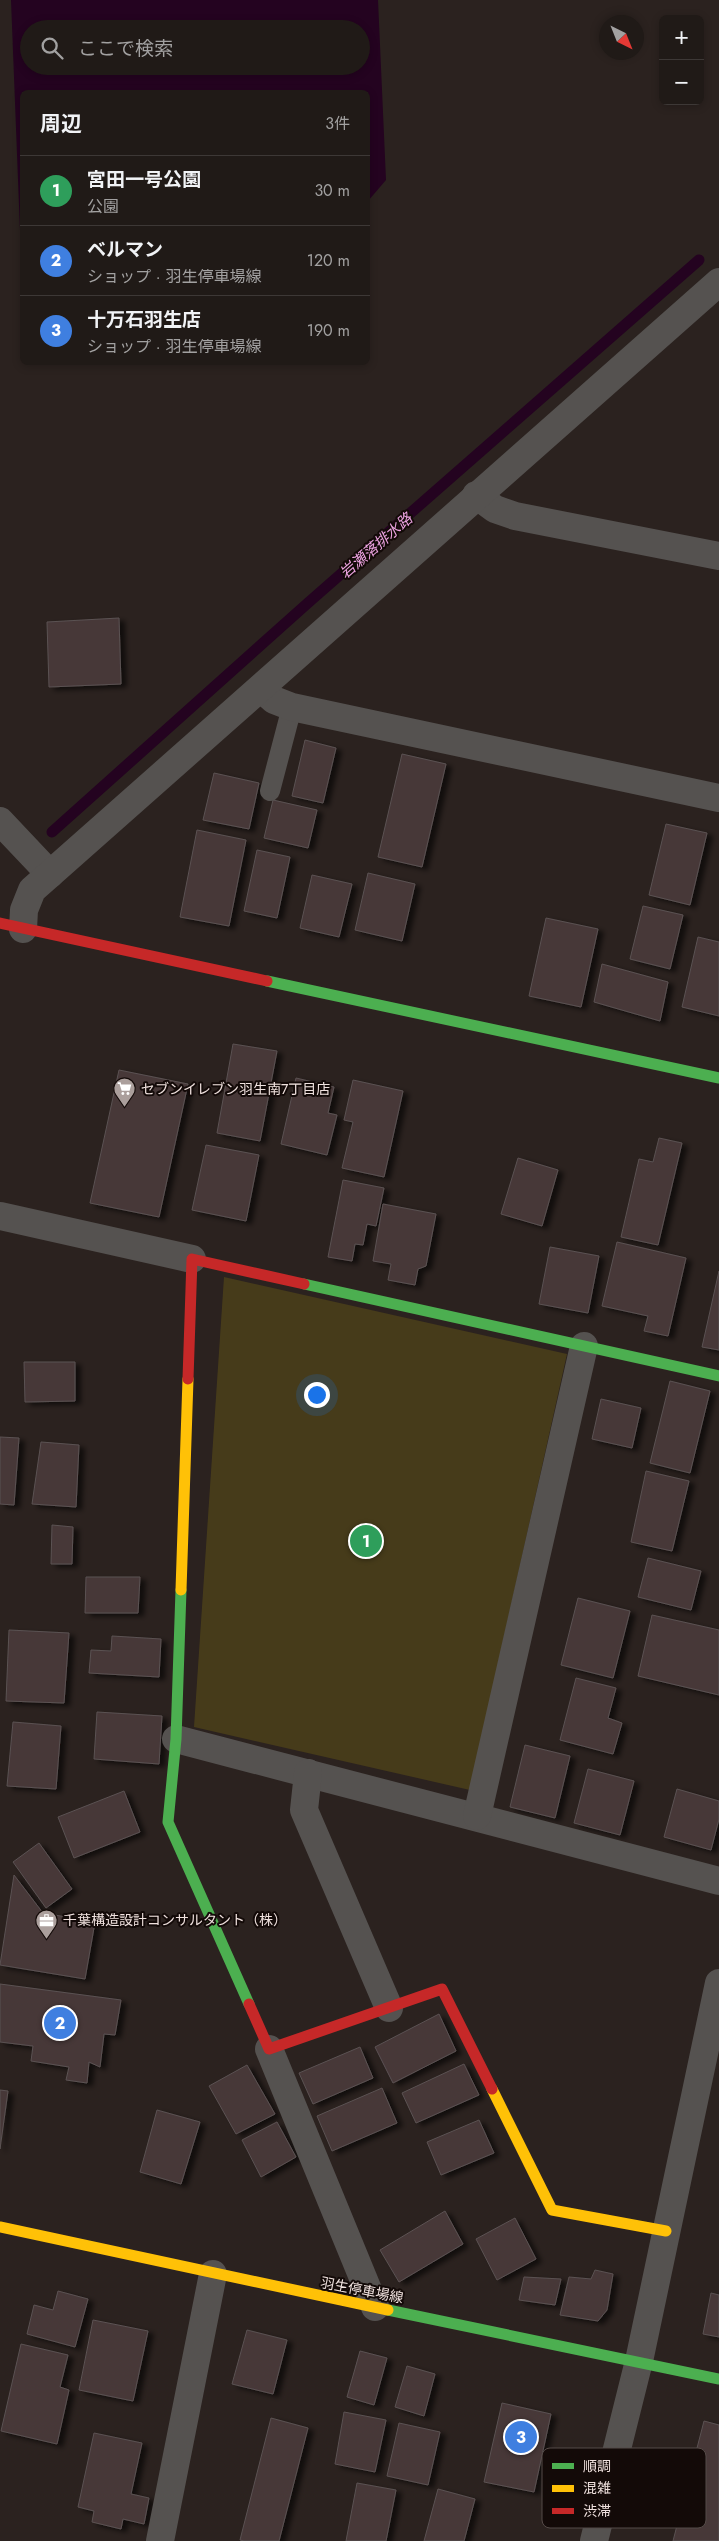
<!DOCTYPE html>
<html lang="ja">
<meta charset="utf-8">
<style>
body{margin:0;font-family:Jost,"Noto Sans JP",sans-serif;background:#2d2724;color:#f1f3f6}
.controls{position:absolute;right:15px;top:15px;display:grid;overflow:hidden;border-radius:8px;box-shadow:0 2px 8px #0003}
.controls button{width:45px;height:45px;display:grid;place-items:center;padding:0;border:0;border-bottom:1px solid #3d3836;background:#201a17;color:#f1f3f6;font:25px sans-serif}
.compass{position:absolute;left:599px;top:15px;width:45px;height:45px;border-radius:50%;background:#201a17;box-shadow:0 2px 8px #0003;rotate:137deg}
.you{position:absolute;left:316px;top:1394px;width:18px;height:18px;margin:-12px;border:4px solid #fff;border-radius:50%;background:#1a73e8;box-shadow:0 0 0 8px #1a73e833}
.badge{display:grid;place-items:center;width:32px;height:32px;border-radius:50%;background:#0f766e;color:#fff;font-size:16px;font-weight:700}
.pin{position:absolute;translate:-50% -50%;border:2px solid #fff;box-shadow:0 1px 5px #0006}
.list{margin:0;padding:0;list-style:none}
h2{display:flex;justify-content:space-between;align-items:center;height:65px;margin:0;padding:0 20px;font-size:21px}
h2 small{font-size:16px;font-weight:400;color:#a2a1a1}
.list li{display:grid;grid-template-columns:32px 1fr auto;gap:15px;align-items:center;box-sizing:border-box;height:70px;padding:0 20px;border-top:1px solid #3d3836}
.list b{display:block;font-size:19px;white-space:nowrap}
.list p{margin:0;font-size:16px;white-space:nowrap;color:#a2a1a1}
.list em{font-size:16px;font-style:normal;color:#a2a1a1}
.icon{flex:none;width:28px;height:28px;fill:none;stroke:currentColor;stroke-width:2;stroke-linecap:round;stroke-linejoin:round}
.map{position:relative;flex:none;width:719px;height:2541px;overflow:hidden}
.search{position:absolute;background:#201a17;box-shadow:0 2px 8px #0003;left:20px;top:20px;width:350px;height:55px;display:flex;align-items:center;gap:12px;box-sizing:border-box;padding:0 18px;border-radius:28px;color:#a2a1a1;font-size:19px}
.panel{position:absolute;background:#201a17;box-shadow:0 2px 8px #0003;left:20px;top:90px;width:350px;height:275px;border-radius:8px}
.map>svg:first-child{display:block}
.green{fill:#463b1a}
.water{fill:#240320;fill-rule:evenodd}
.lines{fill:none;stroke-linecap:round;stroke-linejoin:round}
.stream{stroke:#240320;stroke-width:11}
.building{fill:#463739;stroke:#5b5252;filter:url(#shadow)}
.lane{stroke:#555250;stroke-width:20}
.street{stroke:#555250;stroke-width:28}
.fast{stroke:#4caf50;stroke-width:11}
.slow{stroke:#ffc107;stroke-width:11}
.jam{stroke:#c62828;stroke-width:11}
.labels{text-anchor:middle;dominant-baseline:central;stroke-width:4;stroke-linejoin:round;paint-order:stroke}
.poi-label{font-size:14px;fill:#f0e2df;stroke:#130a08;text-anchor:start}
.street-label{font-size:14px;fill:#f0e2df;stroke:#130a08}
.water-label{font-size:15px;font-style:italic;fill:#eea4e2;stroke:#130a08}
.key{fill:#130a08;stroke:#554b48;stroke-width:1}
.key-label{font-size:14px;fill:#f0e2df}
</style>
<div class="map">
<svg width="719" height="2541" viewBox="0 0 719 2541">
<defs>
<filter id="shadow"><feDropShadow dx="5.5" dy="3" stdDeviation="2.5" flood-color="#0009"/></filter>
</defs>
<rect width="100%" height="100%" fill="#2b221f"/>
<!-- green -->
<polygon class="green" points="224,1277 567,1354 470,1790 194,1727"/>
<!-- water -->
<path class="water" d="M 11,0 L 378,0 L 386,180 L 368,201 L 368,92 L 22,92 L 22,282 ZM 29,29 L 361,29 L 361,66 L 29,66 Z"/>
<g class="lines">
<!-- stream -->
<polyline class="stream" points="52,832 309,602 699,260"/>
</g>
<!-- building -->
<g class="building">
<polygon points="119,618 121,684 49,687 47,622"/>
<polygon points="305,740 336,748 323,803 292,796"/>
<polygon points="402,754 446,764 422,867 378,857"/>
<polygon points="214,773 259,783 249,829 203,820"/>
<polygon points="273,800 317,810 308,848 264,838"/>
<polygon points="666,824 707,833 690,905 649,895"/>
<polygon points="197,830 246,840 229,926 180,917"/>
<polygon points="257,850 290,857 277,918 244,911"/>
<polygon points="368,873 415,884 402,941 355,930"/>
<polygon points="312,875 352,884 339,937 300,928"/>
<polygon points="643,906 683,915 670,969 630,959"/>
<polygon points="546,918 598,929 581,1007 529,996"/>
<polygon points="698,937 719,942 719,1016 682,1007"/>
<polygon points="602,964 668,982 660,1021 594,1002"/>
<polygon points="233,1044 277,1051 260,1141 217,1133"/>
<polygon points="119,1070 188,1084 159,1217 90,1203"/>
<polygon points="296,1078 334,1087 328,1113 337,1115 327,1155 281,1144"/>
<polygon points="353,1080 403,1091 384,1177 342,1168 353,1122 344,1120"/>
<polygon points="659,1138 682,1143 658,1245 621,1237 639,1159 653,1162"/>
<polygon points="206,1145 259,1155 246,1221 192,1210"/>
<polygon points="518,1158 558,1170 542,1226 501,1214"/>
<polygon points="343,1180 384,1188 376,1226 367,1224 363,1245 355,1244 352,1261 328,1257"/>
<polygon points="383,1204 436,1214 426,1266 418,1269 415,1285 388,1280 391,1264 373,1261"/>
<polygon points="617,1242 686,1258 668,1336 644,1331 648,1316 602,1306"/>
<polygon points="550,1247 599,1256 588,1313 539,1304"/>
<polygon points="719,1271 719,1350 702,1347"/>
<polygon points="24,1362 75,1362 75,1401 25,1402"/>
<polygon points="670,1381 710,1391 690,1473 650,1463"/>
<polygon points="601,1399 641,1408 632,1448 592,1439"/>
<polygon points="0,1437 19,1438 14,1505 0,1504"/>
<polygon points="41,1442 79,1445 76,1507 32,1504"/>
<polygon points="646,1471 689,1481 672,1551 631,1542"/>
<polygon points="52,1525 73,1527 72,1564 51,1564"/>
<polygon points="648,1558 701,1571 691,1610 638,1597"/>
<polygon points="86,1577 140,1577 138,1613 85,1613"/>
<polygon points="578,1598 630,1611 613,1678 561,1665"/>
<polygon points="652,1615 719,1630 719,1695 638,1676"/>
<polygon points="9,1630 69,1633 64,1703 6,1701"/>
<polygon points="112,1636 161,1639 159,1677 89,1673 91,1650 111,1651"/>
<polygon points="576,1678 616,1688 608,1718 622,1723 613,1754 560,1740"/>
<polygon points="97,1712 162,1716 159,1764 94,1759"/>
<polygon points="13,1722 61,1726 56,1789 7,1786"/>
<polygon points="525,1745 570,1756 555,1818 510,1807"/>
<polygon points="588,1769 634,1781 620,1835 574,1823"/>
<polygon points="677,1789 719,1801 719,1819 711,1850 664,1837"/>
<polygon points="124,1791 140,1832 74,1858 58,1817"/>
<polygon points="39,1843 72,1889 46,1908 13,1862"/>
<polygon points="14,1875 43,1913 95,1922 85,1979 0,1965"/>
<polygon points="0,1984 121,2000 115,2035 104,2034 100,2067 89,2062 87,2083 66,2080 69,2067 31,2061 33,2046 0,2042"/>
<polygon points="439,2014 456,2051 393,2083 375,2047"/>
<polygon points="360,2047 373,2078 313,2104 299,2073"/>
<polygon points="464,2064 479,2095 416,2123 402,2093"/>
<polygon points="247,2065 275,2114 236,2134 209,2086"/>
<polygon points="382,2088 397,2123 332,2151 317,2116"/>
<polygon points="0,2090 8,2091 0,2149"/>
<polygon points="157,2110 200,2122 181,2184 140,2172"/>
<polygon points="479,2120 494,2153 441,2175 427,2142"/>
<polygon points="277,2122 296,2157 261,2177 242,2140"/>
<polygon points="445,2211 463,2244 399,2282 380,2250"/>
<polygon points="515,2218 536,2259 497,2280 476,2239"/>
<polygon points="595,2270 613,2274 607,2310 598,2321 560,2315 569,2277 591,2279"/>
<polygon points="524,2277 561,2279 555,2305 519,2300"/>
<polygon points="58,2291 88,2299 75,2347 27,2334 34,2305 53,2310"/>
<polygon points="711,2293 719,2295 719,2337 703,2334"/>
<polygon points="93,2320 148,2331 133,2401 79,2390"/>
<polygon points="247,2330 287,2340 273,2394 232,2384"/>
<polygon points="21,2344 68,2355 60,2387 69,2390 57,2444 1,2431"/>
<polygon points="360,2351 387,2358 374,2405 347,2397"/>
<polygon points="407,2366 435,2374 424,2416 395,2407"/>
<polygon points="502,2403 551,2414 534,2492 484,2482"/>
<polygon points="344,2412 386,2420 375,2472 335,2464"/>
<polygon points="271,2418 308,2428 279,2541 244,2541 240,2540"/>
<polygon points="704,2421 719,2425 719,2541 673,2541"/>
<polygon points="399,2423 440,2432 428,2485 387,2476"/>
<polygon points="94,2433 142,2443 131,2494 149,2498 144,2524 123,2519 121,2529 92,2522 94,2511 78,2507"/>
<polygon points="357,2483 396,2490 386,2541 346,2541"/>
<polygon points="438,2489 475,2499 464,2541 424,2541"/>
</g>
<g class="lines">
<!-- lane -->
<polyline class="lane" points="270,791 292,707"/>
<!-- street -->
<g class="street">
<polyline points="476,495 495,509 515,516 719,556"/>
<polyline points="262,689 274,700 292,707 719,798"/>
<polyline points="0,821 50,874"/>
<polyline points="23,929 24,910 32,890 719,282"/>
<polyline points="0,1216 192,1259"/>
<polyline points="176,1739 719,1881"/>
<polyline points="308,1773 304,1810 389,2008"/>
<polyline points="477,1816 584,1346"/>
<polyline points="269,2049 375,2307"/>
<polyline points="160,2541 213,2274"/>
<polyline points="594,2541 639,2361 719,1983"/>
</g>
<!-- fast -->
<g class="fast">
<polyline points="267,981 719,1078"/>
<polyline points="304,1284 719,1376"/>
<polyline points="181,1590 176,1739 168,1822 249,2004"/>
<polyline points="388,2310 719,2379"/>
</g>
<!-- slow -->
<g class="slow">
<polyline points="181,1590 188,1379"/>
<polyline points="492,2089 552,2210 666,2231"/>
<polyline points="0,2227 388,2310"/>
</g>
<!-- jam -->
<g class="jam">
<polyline points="0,923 267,981"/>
<polyline points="188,1379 192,1259 304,1284"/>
<polyline points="249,2004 269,2049 442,1989 492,2089"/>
</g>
</g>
<!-- icons -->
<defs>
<symbol id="supermarket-pin" viewBox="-11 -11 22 30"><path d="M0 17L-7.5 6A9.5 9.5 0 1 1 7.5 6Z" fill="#ab9f9c" stroke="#130a08"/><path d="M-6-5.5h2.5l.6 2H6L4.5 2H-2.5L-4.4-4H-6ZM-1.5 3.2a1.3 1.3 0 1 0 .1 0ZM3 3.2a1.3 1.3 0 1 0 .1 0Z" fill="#fff"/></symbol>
<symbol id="office-pin" viewBox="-11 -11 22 30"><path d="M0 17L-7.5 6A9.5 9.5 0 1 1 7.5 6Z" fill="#ab9f9c" stroke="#130a08"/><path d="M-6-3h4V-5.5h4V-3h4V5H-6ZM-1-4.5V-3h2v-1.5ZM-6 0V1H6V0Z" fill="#fff"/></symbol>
</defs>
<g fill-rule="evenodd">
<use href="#supermarket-pin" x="112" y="1076" width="25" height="34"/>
<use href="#office-pin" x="34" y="1908" width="25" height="34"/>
</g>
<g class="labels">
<!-- poi labels -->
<g class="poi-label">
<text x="141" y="1089">セブンイレブン羽生南7丁目店</text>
<text x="63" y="1920">千葉構造設計コンサルタント（株）</text>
</g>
<!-- street labels -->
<g class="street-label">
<text transform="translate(362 2290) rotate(11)">羽生停車場線</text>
</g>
<!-- water labels -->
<g class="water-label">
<text transform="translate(376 546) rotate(-41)">岩瀬落排水路</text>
</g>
</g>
<!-- legend -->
<rect x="542" y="2448" width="164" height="80" rx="8" class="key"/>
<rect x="552" y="2463" width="22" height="6" fill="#4caf50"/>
<rect x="552" y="2485" width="22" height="7" fill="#ffc107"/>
<rect x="552" y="2508" width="22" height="6" fill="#c62828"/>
<g class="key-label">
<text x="583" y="2471">順調</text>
<text x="583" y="2493">混雑</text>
<text x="583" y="2516">渋滞</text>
</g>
</svg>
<div class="controls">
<button>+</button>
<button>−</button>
</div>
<svg class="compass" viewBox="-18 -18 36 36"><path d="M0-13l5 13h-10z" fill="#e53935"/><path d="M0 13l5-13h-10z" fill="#a2a1a1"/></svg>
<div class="you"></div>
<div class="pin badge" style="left:366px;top:1541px;background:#2e9e5b">1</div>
<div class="pin badge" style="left:60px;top:2023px;background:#3f7fe0">2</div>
<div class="pin badge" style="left:521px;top:2437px;background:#3f7fe0">3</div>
<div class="search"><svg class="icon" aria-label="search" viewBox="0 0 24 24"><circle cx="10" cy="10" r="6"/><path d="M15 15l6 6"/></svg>ここで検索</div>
<section class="panel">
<h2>周辺<small>3件</small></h2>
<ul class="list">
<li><span class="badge" style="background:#2e9e5b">1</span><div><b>宮田一号公園</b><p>公園</p></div><em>30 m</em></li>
<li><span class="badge" style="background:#3f7fe0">2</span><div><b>ベルマン</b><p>ショップ · 羽生停車場線</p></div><em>120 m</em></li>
<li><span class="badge" style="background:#3f7fe0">3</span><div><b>十万石羽生店</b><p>ショップ · 羽生停車場線</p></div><em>190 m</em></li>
</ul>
</section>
</div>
